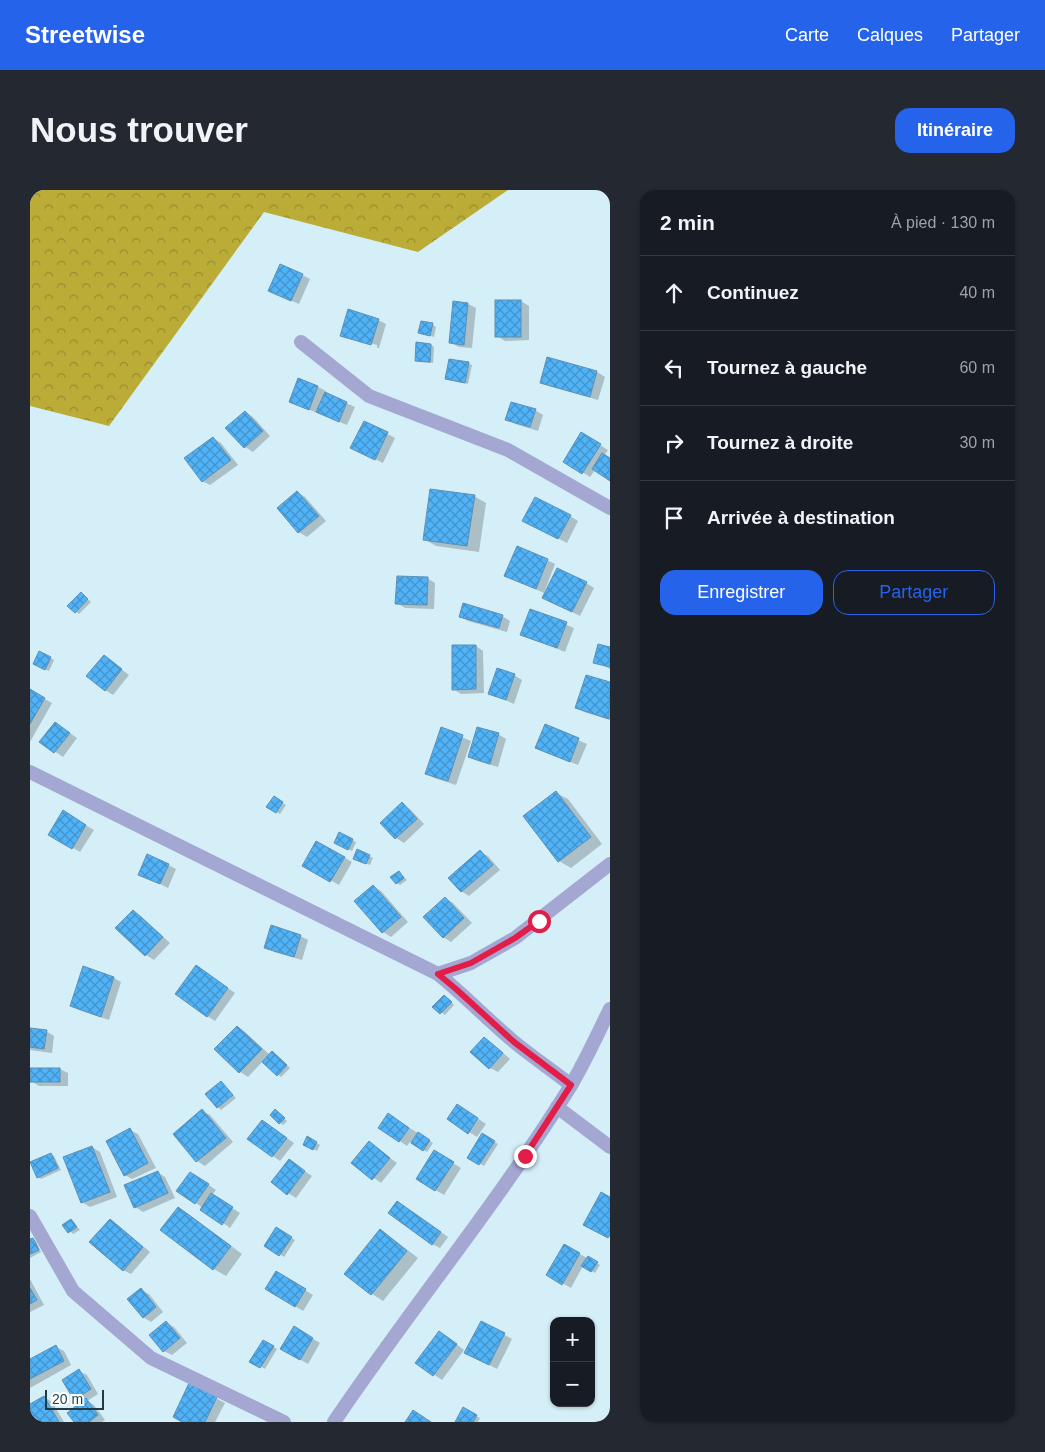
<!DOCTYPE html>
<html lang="fr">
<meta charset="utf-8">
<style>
body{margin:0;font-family:Arial,sans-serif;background:#242831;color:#f1f3f6}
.controls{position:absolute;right:15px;bottom:15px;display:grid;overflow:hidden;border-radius:10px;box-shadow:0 1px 4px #0004}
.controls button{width:45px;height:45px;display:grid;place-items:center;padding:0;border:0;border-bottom:1px solid #363941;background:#171b24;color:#f1f3f6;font:25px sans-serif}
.scale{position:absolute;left:15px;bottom:12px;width:59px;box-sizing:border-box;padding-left:5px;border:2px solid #1f3b44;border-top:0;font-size:14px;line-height:18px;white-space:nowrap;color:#1f3b44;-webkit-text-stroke:4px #fff;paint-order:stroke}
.stop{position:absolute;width:15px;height:15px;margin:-11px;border:4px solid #e11d48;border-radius:50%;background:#fff}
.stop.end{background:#e11d48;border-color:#fff;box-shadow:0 1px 5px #0008}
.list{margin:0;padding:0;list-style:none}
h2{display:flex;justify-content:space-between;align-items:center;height:65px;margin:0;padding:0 20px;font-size:21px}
h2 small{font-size:16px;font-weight:400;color:#9ea1a6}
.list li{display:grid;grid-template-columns:32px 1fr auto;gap:15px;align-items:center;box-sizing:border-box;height:75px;padding:0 20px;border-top:1px solid #363941}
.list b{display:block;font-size:19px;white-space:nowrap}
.list em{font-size:16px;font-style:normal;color:#9ea1a6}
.actions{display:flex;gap:10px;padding:15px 20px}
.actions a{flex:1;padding:11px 0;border:1px solid #2563eb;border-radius:15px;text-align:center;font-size:18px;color:#2563eb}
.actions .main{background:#2563eb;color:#fff}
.icon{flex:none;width:28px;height:28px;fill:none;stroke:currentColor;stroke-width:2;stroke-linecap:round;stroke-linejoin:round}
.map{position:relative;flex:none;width:580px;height:1232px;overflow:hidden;border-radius:15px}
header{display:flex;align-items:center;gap:30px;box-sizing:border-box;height:70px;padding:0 25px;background:#2563eb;color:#fff}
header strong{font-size:24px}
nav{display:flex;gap:28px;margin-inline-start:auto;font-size:18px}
.intro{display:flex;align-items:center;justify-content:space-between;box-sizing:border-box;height:120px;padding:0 30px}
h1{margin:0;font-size:35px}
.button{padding:12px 22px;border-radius:15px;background:#2563eb;color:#fff;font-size:18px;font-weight:700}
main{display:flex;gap:30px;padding:0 30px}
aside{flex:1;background:#171b24;border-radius:15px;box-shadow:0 1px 4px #0004}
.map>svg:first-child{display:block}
.forest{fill:url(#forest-crowns)}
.shadow{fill:#0003}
.building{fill:url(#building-cross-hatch);stroke:#5f90b4}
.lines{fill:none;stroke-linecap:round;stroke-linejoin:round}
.minor{stroke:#a4a7d1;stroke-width:14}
.route{stroke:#e11d48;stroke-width:6}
</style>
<header>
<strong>Streetwise</strong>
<nav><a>Carte</a><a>Calques</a><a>Partager</a></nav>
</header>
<div class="intro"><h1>Nous trouver</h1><a class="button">Itinéraire</a></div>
<main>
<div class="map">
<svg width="580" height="1232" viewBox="0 0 580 1232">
<defs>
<pattern id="forest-crowns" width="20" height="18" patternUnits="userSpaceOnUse" patternTransform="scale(1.25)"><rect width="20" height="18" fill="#bbac37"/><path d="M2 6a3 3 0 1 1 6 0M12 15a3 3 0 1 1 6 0" fill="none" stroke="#978d30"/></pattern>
<pattern id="building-cross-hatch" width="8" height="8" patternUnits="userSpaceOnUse" patternTransform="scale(1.25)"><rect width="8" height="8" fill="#51b3f7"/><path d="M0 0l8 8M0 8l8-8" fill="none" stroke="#4393ca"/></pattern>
</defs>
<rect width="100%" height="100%" fill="#d5eff8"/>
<!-- forest -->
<polygon class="forest" points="0,0 478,0 388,62 234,22 79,236 0,216"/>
<!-- shadow -->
<g class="shadow">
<polygon points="272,85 280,89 269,114 240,101"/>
<polygon points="491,111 499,116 499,150 475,151 467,146"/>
<polygon points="424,113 438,114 446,118 442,158 429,157 421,153"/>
<polygon points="348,130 356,134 349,158 347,158 347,155 319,147 319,149 312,145"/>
<polygon points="402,134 406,137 404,147 390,143"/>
<polygon points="401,155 404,157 403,173 389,172 386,170"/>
<polygon points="518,168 567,182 575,187 568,210 519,196 511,192"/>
<polygon points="438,173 442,175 438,194 417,189"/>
<polygon points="269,190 288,197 296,201 295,204 325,217 317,235 260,212"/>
<polygon points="505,220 513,225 508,241 485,234 477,229"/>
<polygon points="215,222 223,227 240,246 223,262 215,257"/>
<polygon points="335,232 365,248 353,273 330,262"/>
<polygon points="552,244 578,260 574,266 580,269 580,289 565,280 560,287 552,282"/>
<polygon points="183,248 191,253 208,275 180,295 172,291"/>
<polygon points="267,302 275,307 296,331 277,347 269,342 249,318"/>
<polygon points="444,306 456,313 449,362 406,356 394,349"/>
<polygon points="540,326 548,331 537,353 502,335"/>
<polygon points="517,370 525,374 514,403 476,386"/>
<polygon points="397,388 405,393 404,419 375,418 367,413"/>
<polygon points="556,393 564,398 550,426 522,412"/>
<polygon points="51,403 61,412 49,424 46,422"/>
<polygon points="501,420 544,438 535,462 492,444"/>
<polygon points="430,426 472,426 480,431 477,442 438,431"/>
<polygon points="446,456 453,461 454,503 431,504 423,499"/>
<polygon points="580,458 580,479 565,472"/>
<polygon points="10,463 24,470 19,481 4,474"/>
<polygon points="74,466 99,485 83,505 75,500"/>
<polygon points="484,485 492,490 484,514 459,503"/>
<polygon points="557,486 580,494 580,530 554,522 546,517"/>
<polygon points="0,501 22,513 0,552"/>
<polygon points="25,533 47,548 33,567 11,552"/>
<polygon points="516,536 557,554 548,575 507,558"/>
<polygon points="412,539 441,551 426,595 404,588 397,583"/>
<polygon points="468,544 476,549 468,577 447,571 439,567"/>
<polygon points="526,603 538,609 572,654 541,678 529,671"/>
<polygon points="244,608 256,615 250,624 238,617"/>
<polygon points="372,614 380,619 394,634 374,653 366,648 352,633"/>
<polygon points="33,622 64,640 50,662 19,644"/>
<polygon points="310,644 326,652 322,661 309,654"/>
<polygon points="287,652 322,672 309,695 274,675"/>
<polygon points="450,662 458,666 470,680 439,706 431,701"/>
<polygon points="339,666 343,668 340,675 328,670"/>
<polygon points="138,675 146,679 138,698 110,684"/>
<polygon points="369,682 377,690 370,695 367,693"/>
<polygon points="343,696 351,701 378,732 361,747 353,742 326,711"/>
<polygon points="415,708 423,713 442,733 421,752 413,747"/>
<polygon points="103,721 111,726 140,753 124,770 116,765 87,738"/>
<polygon points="270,746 278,750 272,770 244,762 236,757"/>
<polygon points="174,781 205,803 185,831 177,826"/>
<polygon points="84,788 91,792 79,830 49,820 41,816"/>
<polygon points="418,808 424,815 415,825 404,817"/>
<polygon points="208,837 215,842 240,865 246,865 260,878 251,887 233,871 218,887 210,882 186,859"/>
<polygon points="0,839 16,841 24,846 22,863 0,860"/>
<polygon points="454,848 462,853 480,869 468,882 460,878"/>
<polygon points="1,879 30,879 38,883 38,896 9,896 1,891"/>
<polygon points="192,893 206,908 191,920 188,917"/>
<polygon points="435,920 456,934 447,947 419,929"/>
<polygon points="172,921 180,925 203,952 175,976 167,971"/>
<polygon points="249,923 257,931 253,935 250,933"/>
<polygon points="366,929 403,953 397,962 380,952 377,956 350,937"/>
<polygon points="232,931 264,953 250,971 243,966"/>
<polygon points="100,940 108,944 126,978 102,989 95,985"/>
<polygon points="453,945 468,954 454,976 439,967"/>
<polygon points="278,948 290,955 287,961 275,954"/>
<polygon points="340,953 367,973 351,993 323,973"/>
<polygon points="62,957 70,962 87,1007 60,1017 52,1012"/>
<polygon points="405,962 431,978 414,1005 387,989"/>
<polygon points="21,964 24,966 31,980 11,989 8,987"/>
<polygon points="259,971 282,986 266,1008 258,1003"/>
<polygon points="127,982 135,987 145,1008 113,1022 105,1017"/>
<polygon points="169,988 186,1000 182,1005 210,1023 200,1038 166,1013"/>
<polygon points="375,1017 418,1047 410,1058 402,1054"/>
<polygon points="149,1018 160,1025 212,1064 196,1086 184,1079 132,1040"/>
<polygon points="41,1030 50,1040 43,1044 34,1035"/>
<polygon points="80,1030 88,1035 120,1062 101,1084 93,1080"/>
<polygon points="247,1038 265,1050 254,1067 235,1055"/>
<polygon points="351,1041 362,1048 388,1068 353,1111 342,1104"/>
<polygon points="3,1049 6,1051 11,1062 0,1068 0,1051"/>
<polygon points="535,1056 570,1075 565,1083 553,1076 541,1098 518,1085"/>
<polygon points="247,1083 283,1105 273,1121 237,1099"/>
<polygon points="0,1089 14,1115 0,1122"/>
<polygon points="111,1100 119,1104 133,1122 121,1132 113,1127"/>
<polygon points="452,1132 482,1149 467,1179 444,1167"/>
<polygon points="136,1133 144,1137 157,1153 142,1165 134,1161"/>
<polygon points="264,1138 290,1153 278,1174 252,1159"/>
<polygon points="417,1147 434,1160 412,1190 387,1173"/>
<polygon points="234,1151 247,1159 235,1179 221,1171"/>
<polygon points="26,1157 34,1161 41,1175 0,1198 0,1171"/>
<polygon points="49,1181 57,1185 68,1204 57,1211 64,1215 75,1230 72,1232 45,1232 52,1213 45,1209"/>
<polygon points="160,1195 195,1213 185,1232 153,1232"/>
<polygon points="14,1207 22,1212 34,1232 0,1232 0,1216"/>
<polygon points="434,1219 450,1228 448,1232 426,1232"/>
</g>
<!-- building -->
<g class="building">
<polygon points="250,74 273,84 261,111 238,101"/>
<rect x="465" y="110" width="26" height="37"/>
<polygon points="423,111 438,113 434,155 419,153"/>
<polygon points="318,119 349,129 341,155 310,146"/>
<polygon points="391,131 403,133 400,146 388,143"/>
<polygon points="386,152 401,154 400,172 385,171"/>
<polygon points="517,167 567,181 560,207 510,193"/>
<polygon points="419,169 439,172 435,193 415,189"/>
<polygon points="268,188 288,196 279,220 259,212"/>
<polygon points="295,202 317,212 309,232 286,222"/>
<polygon points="481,212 506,219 500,237 475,230"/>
<polygon points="215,221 233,241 214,258 195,238"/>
<polygon points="334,231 358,242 345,270 320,258"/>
<polygon points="551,242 571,254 552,284 533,272"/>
<polygon points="183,247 201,270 172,292 154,268"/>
<polygon points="572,263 580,268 580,291 562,279"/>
<polygon points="400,299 445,305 437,356 393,350"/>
<polygon points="267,301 289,326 268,343 247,318"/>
<polygon points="505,307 541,325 528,349 492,331"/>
<polygon points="487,356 518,369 506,399 474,386"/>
<polygon points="527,378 557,392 542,422 512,408"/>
<polygon points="367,386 398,387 397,415 365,414"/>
<polygon points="51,402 58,409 45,423 37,416"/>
<polygon points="433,413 473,425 469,438 429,427"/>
<polygon points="500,419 537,432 527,458 490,445"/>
<polygon points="568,454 580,457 580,477 563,473"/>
<polygon points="422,455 446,455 446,499 422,500"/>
<polygon points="9,461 21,467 15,480 3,474"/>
<polygon points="74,465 92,479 75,501 56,486"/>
<polygon points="467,478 485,484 476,510 458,504"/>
<polygon points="556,485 580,492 579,529 545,518"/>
<polygon points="0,499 15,508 0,534"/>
<polygon points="25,532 40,543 24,563 9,552"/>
<polygon points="515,534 549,548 540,572 505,558"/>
<polygon points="411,537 433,545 418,591 395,584"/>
<polygon points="447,537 469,543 460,574 438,567"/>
<polygon points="526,601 561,647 528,672 493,626"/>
<polygon points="244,606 253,612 246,623 236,617"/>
<polygon points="372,612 387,629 365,649 350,633"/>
<polygon points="33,620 56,635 42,659 18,645"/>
<polygon points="309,642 323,649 318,660 304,653"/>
<polygon points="286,651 315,667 300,692 272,676"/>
<polygon points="327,659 340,665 336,674 323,669"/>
<polygon points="450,660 463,675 431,702 418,688"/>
<polygon points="117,664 139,674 130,694 108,685"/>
<polygon points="369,681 374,688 366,694 360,687"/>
<polygon points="343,695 371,727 352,743 324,711"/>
<polygon points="415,707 434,728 413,748 393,727"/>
<polygon points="103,720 133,747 115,766 85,738"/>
<polygon points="241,735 271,745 264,767 234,758"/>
<polygon points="166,775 198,798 177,827 145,804"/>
<polygon points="53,776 84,787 71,827 40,816"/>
<polygon points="414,805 422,812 410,824 402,817"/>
<polygon points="207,836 232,859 209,883 184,859"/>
<polygon points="0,838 17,840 14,859 0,857"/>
<polygon points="454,847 473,863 459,879 440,862"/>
<polygon points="242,861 257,875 247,886 232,872"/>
<rect x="0" y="878" width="30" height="14"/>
<polygon points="191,891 203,905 187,918 175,904"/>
<polygon points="427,914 448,928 438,944 417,929"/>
<polygon points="172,919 196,948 166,972 143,944"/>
<polygon points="245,919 255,928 249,934 240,925"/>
<polygon points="358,923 379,938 369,952 348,938"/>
<polygon points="232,930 257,948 242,967 217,949"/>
<polygon points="100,938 118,973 94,986 76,951"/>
<polygon points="388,942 400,950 393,961 381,953"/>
<polygon points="452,943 465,951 449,975 437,968"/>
<polygon points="277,946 287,952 283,960 273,955"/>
<polygon points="339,951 360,968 342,990 321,973"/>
<polygon points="62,956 80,1002 51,1013 33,967"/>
<polygon points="404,960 424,972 405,1001 386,989"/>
<polygon points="21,963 28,978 7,988 0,972"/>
<polygon points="259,969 275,981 257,1005 241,992"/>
<polygon points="128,981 138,1003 104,1018 94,995"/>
<polygon points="160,982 179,994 165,1014 146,1001"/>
<polygon points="571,1002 580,1007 580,1045 578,1048 553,1035"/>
<polygon points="181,1003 203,1017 192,1035 170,1020"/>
<polygon points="367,1011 411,1042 402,1055 358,1023"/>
<polygon points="148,1017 201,1056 183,1080 130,1040"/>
<polygon points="41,1029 47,1037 38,1043 32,1035"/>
<polygon points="80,1029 113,1057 93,1081 59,1052"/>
<polygon points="246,1037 262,1047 249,1066 234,1056"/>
<polygon points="350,1039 377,1061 341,1105 314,1084"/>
<polygon points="3,1048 9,1060 0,1064 0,1049"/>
<polygon points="534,1054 550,1063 532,1095 516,1085"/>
<polygon points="558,1066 568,1072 561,1082 551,1076"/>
<polygon points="246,1081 276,1099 265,1117 235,1099"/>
<polygon points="0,1098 7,1110 0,1114"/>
<polygon points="111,1098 126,1117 113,1128 97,1109"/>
<polygon points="136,1131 150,1148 133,1162 119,1145"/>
<polygon points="451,1131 475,1143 459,1175 434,1163"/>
<polygon points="264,1136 283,1148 270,1170 250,1159"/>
<polygon points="409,1141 427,1154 403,1186 385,1173"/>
<polygon points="233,1150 244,1156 230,1178 219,1172"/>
<polygon points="26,1155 34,1171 0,1189 0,1169"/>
<polygon points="49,1179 61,1199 44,1210 32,1190"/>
<polygon points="159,1193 187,1207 175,1232 152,1232 143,1227"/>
<polygon points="14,1206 29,1232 0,1232 0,1214"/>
<polygon points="56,1208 68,1225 59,1232 44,1232 37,1223"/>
<polygon points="433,1217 447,1225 443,1232 425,1232"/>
<polygon points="383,1220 401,1232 375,1232"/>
</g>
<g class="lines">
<!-- minor -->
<g class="minor">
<polyline points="271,152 339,206 478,260 580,318"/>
<path d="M 0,582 L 408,784 C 434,805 457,829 483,851 C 501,866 522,880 541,895"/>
<polyline points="408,784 441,773 485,748 580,674"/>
<polyline points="527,917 580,957"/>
<polyline points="0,1026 43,1101 121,1168 254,1232"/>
<path d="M 304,1232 C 380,1119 468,1013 540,897 C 555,872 567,845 580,819"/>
</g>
</g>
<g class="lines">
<!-- route -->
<polyline class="route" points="495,966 541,895 484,852 426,799 408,784 441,773 485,748 509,731"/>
</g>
</svg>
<div class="controls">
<button>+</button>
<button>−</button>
</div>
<div class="scale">20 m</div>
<div class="stop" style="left:509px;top:731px"></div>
<div class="stop end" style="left:495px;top:966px"></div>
</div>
<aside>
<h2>2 min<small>À pied · 130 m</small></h2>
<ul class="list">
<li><svg class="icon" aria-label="ahead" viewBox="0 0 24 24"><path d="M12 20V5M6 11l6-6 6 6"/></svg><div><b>Continuez</b></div><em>40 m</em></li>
<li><svg class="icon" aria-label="left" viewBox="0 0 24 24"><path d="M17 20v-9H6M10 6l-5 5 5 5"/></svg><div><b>Tournez à gauche</b></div><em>60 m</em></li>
<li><svg class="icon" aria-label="right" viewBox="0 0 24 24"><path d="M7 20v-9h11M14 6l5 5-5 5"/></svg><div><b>Tournez à droite</b></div><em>30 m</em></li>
<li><svg class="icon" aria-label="arrive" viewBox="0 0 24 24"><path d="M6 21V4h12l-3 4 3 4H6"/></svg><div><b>Arrivée à destination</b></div></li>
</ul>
<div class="actions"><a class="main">Enregistrer</a><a>Partager</a></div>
</aside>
</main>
